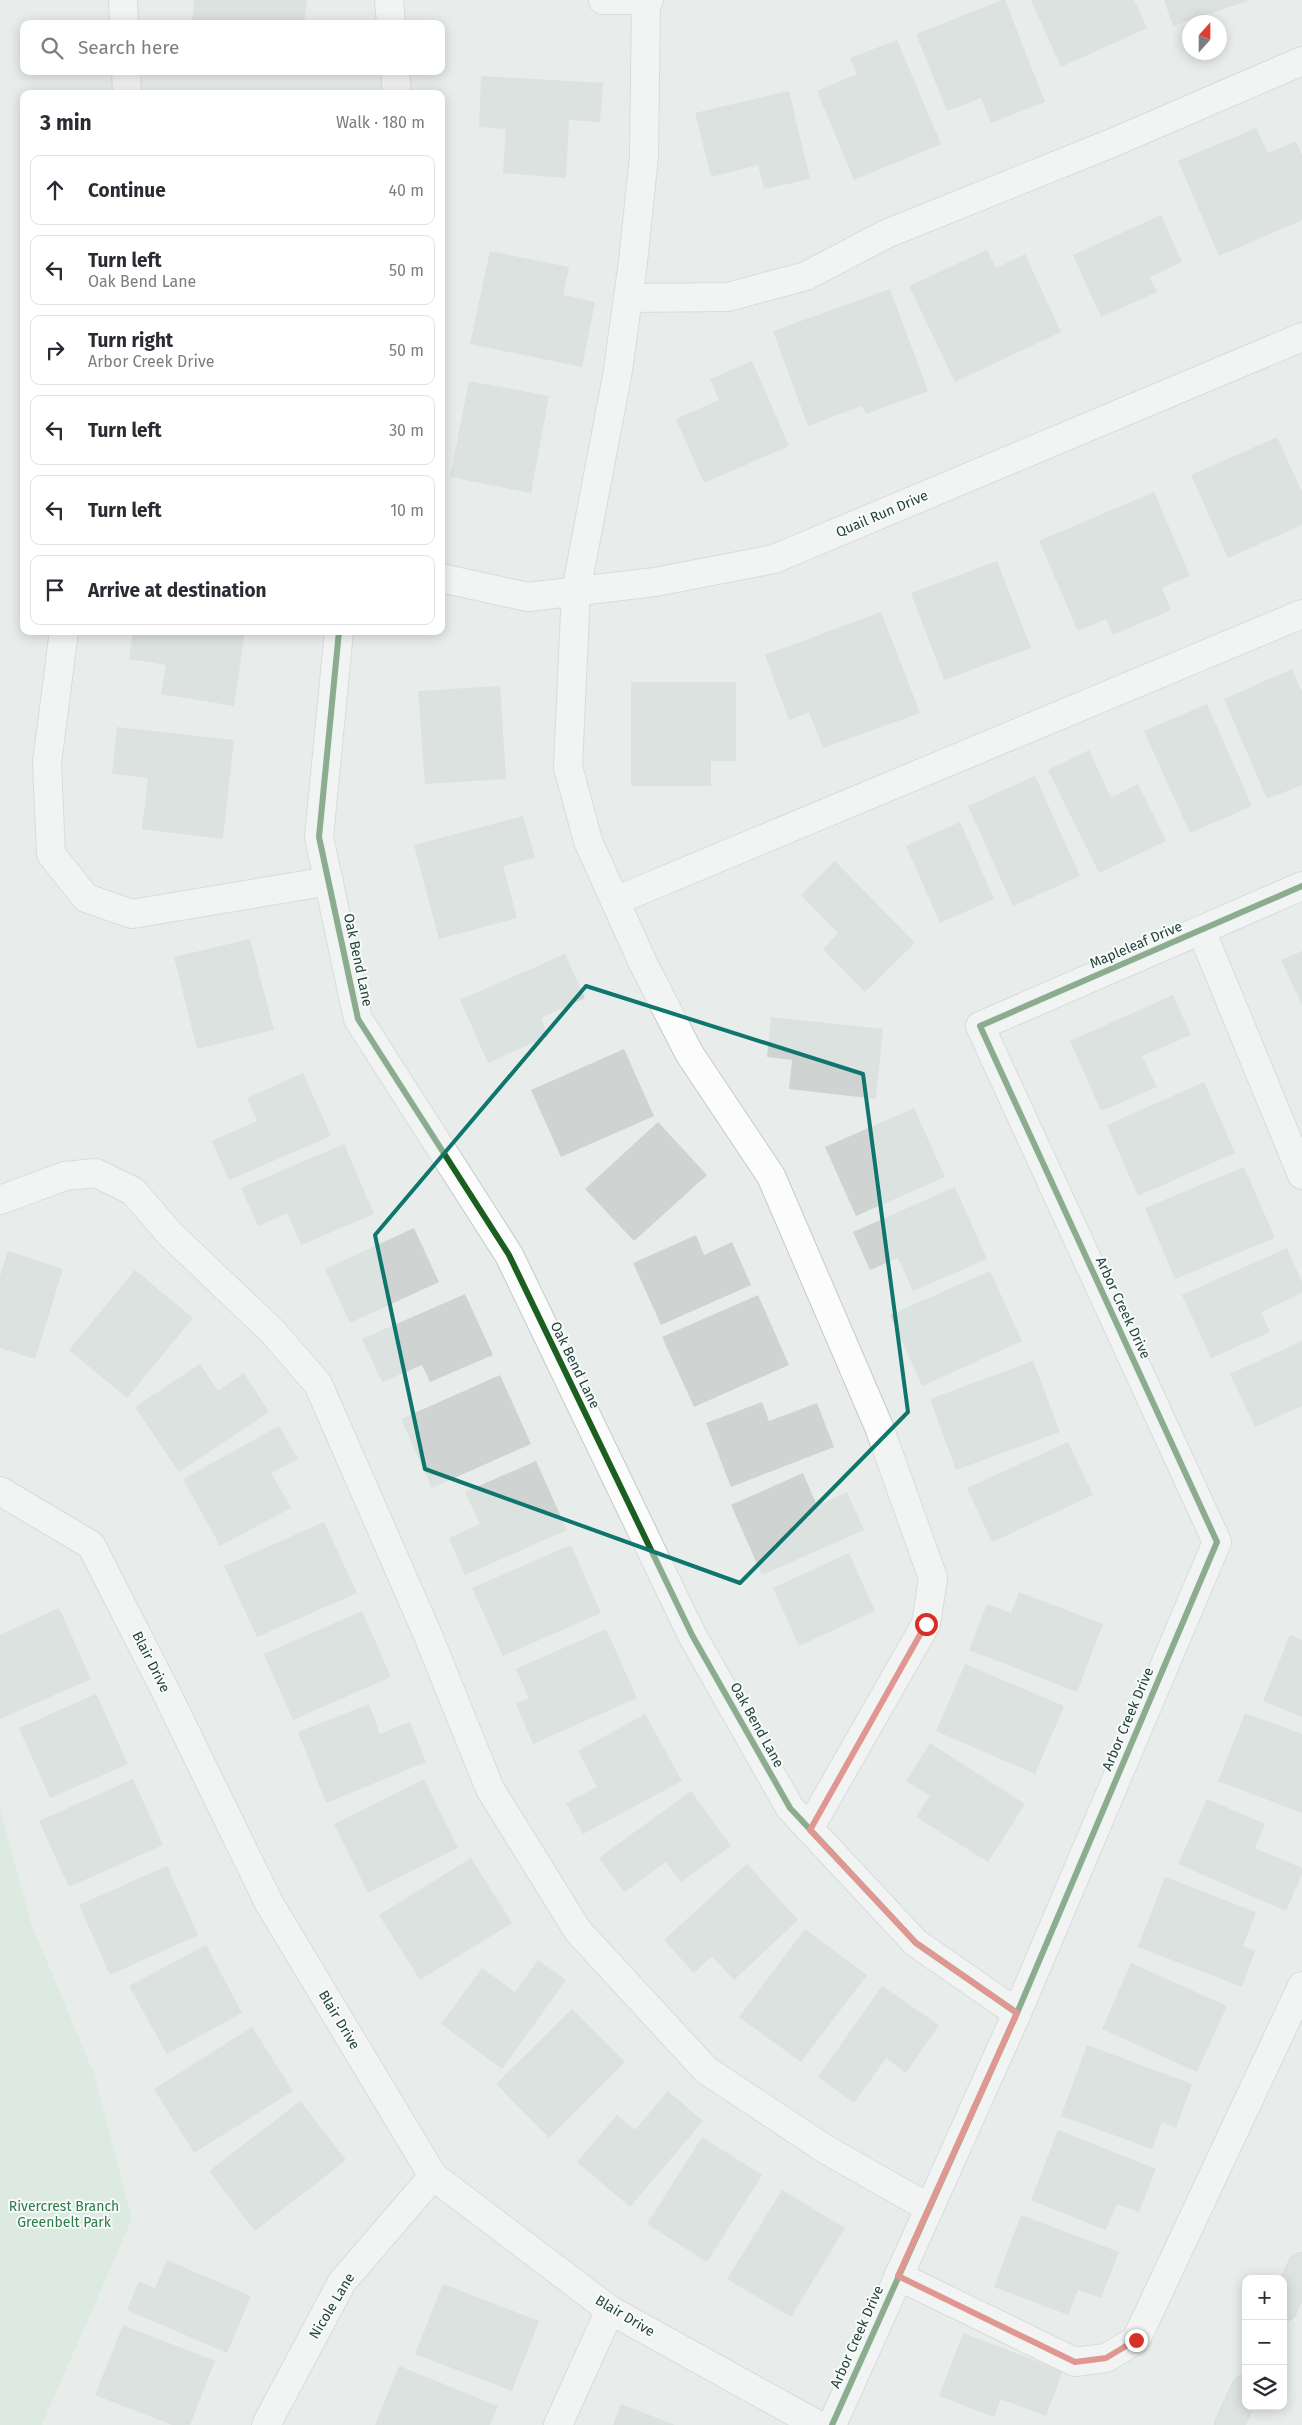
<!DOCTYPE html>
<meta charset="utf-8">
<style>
body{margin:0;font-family:"Fira Sans",sans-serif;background:#f7f7f7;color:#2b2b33}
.controls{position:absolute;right:15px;bottom:15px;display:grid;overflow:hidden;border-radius:10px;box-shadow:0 2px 12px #0003}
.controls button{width:45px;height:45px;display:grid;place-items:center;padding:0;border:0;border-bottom:1px solid #e1e1e2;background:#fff;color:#2b2b33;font:25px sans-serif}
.compass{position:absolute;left:1182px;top:15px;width:45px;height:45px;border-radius:50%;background:#fff;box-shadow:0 2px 12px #0003;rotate:21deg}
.stop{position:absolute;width:15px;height:15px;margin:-11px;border:4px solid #d93025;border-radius:50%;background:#fff}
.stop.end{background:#d93025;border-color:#fff;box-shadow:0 1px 5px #0008}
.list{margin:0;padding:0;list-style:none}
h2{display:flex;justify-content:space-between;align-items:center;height:65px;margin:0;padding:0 20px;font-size:21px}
h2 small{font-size:16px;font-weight:400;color:#7c7c81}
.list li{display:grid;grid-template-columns:32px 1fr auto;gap:15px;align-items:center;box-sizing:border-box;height:70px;margin:0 10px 10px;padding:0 10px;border:1px solid #e1e1e2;border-radius:10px}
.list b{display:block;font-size:19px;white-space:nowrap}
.list p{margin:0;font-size:16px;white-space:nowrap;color:#7c7c81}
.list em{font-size:16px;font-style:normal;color:#7c7c81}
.icon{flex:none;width:28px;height:28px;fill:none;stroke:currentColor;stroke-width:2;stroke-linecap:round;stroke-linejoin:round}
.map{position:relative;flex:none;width:1302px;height:2425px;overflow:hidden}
.search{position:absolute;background:#fff;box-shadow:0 2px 12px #0003;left:20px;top:20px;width:425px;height:55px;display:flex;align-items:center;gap:12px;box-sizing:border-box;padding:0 18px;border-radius:10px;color:#7c7c81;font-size:19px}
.panel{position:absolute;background:#fff;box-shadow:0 2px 12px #0003;left:20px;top:90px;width:425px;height:545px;border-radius:10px}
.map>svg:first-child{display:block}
.green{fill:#d1e6d8}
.building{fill:#cfd4d2}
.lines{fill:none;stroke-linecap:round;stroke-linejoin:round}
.minor-casing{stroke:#c5cac8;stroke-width:30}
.major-casing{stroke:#c3ccc9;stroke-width:30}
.minor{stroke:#fcfcfc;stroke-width:28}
.major{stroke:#cfd7d5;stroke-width:28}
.cycleway-casing{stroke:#f7fbf9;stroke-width:9}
.cycleway{stroke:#1b5e20;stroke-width:6}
.route{stroke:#d93025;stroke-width:6}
.marked{fill:none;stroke:#0f766e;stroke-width:4;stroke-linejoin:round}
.labels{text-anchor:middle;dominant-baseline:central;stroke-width:4;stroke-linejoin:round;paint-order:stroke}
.street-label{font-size:14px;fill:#24423a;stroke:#f7fbf9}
.park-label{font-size:14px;fill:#2d7a4b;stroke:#f7fbf9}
</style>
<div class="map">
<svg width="1302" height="2425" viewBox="0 0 1302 2425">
<rect width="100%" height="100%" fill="#e8edeb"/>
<!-- green -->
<polygon class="green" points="0,1809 31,1923 94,2074 132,2219 42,2425 0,2425"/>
<!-- building -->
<g class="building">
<polygon points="194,0 307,0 304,24 192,24"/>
<polygon points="1002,0 1005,0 1045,102 991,123 981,98 947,111 916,34"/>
<polygon points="1031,0 1134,0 1147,28 1061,67"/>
<polygon points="1164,0 1250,0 1173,26"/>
<polygon points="897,40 941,144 854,180 817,91 857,74 850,58"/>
<polygon points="481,76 603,83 600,122 569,120 566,178 503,173 506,129 479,127"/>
<polygon points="789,91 810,179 764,189 758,165 711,177 695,113"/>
<polygon points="1256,128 1268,153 1296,141 1302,156 1302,220 1219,256 1178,161"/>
<polygon points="1161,215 1182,262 1150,277 1157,292 1101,317 1073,255"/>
<polygon points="987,250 996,268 1025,254 1061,332 955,382 909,286"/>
<polygon points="490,251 569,267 563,295 595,302 582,367 470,344"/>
<polygon points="890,289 928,391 866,414 862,406 808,426 773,331"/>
<polygon points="752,361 789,446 704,483 676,419 719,400 710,379"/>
<polygon points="469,381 549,396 531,493 450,477"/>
<polygon points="1277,437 1302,492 1302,525 1228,558 1191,475"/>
<polygon points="1154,492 1190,576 1162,588 1171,610 1113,635 1106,619 1078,631 1039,541"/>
<polygon points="997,561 1031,648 944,680 911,593"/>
<polygon points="881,612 920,713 823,748 809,712 789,720 765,655"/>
<polygon points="133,631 245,631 234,706 161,694 166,665 129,659"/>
<polygon points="1292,669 1302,692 1302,785 1267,799 1224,699"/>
<polygon points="631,682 736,682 736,761 711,761 711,786 631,786"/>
<polygon points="500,686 506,779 425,784 418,691"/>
<polygon points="1207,704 1252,806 1190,833 1144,731"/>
<polygon points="117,727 234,740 223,839 142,829 148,778 112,774"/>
<polygon points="1089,750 1111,798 1138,784 1166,841 1099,873 1048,770"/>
<polygon points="1035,776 1080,876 1013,906 968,806"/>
<polygon points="523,816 535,858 503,866 517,918 439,939 414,845"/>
<polygon points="960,822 994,899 940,923 906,846"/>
<polygon points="835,861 915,943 865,992 823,949 838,933 801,895"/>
<polygon points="250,939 274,1030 197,1049 174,957"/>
<polygon points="1302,951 1302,1005 1281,960"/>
<polygon points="565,954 585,998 541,1018 548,1036 488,1063 460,1000"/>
<polygon points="1173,995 1191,1035 1142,1056 1157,1087 1101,1111 1070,1041"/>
<polygon points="771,1017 883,1029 876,1099 789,1089 792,1060 767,1057"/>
<polygon points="624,1049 654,1116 561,1157 531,1090"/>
<polygon points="303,1073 331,1136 229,1180 212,1141 257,1121 247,1098"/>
<polygon points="1204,1082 1235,1153 1138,1196 1107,1125"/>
<polygon points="914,1108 945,1177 856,1216 825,1147"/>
<polygon points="658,1122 707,1175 634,1241 585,1189"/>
<polygon points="344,1144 374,1214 301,1245 287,1213 258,1226 241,1188"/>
<polygon points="1244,1167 1275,1238 1175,1279 1145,1208"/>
<polygon points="955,1187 987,1259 913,1291 898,1258 870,1270 853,1232"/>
<polygon points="414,1228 439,1282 350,1323 325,1269"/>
<polygon points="696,1235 704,1255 732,1242 751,1285 661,1325 633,1263"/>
<polygon points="1287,1248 1302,1282 1302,1293 1261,1312 1270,1332 1211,1358 1182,1295"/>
<polygon points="8,1251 63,1269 35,1359 0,1348 0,1276"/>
<polygon points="135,1270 193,1318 127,1398 69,1350"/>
<polygon points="990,1271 1022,1341 922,1386 890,1315"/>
<polygon points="465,1294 493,1355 430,1382 422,1365 382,1382 362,1339"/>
<polygon points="758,1295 789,1365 694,1407 662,1337"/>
<polygon points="1302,1341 1302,1406 1255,1427 1230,1374"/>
<polygon points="1033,1361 1060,1432 956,1470 930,1399"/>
<polygon points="200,1364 218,1391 244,1373 269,1412 179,1472 135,1407"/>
<polygon points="500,1375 531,1444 432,1488 401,1419"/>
<polygon points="762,1402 769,1421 817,1403 834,1447 731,1487 706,1423"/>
<polygon points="279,1426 298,1459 271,1473 291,1508 220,1546 183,1479"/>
<polygon points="1068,1442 1093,1495 992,1542 967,1488"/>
<polygon points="536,1461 567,1530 465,1575 449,1538 480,1524 465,1492"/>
<polygon points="803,1473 817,1506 847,1492 864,1530 762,1575 731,1505"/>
<polygon points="324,1522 357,1593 257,1637 224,1566"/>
<polygon points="571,1545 601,1613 503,1656 472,1588"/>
<polygon points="849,1553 875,1611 799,1646 773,1588"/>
<polygon points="1019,1592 1103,1624 1077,1692 969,1650 987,1604 1011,1613"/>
<polygon points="59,1608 91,1679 0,1719 0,1635"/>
<polygon points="362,1611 391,1677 293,1720 264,1654"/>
<polygon points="606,1629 637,1698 533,1744 516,1704 529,1698 516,1669"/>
<polygon points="1290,1635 1302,1640 1302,1717 1263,1701"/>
<polygon points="965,1664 1064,1706 1035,1774 936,1731"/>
<polygon points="96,1694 128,1764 50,1798 19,1728"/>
<polygon points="369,1704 380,1734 410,1722 426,1762 326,1803 298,1732"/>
<polygon points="1245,1713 1302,1734 1302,1813 1218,1781"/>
<polygon points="645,1714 682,1781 583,1834 566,1803 597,1787 578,1751"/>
<polygon points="930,1743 1025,1804 988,1862 916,1817 930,1796 906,1781"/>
<polygon points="133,1779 163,1845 69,1887 39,1821"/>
<polygon points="424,1779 458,1848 368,1893 334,1824"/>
<polygon points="691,1791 731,1846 681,1882 666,1862 624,1892 599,1858"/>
<polygon points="1207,1799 1265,1824 1255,1848 1302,1868 1302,1874 1286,1911 1178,1864"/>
<polygon points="471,1858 512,1923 420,1980 379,1915"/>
<polygon points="747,1864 798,1920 734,1980 712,1956 694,1973 664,1940"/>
<polygon points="167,1866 198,1935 110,1975 79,1905"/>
<polygon points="1165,1877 1256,1912 1243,1946 1255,1951 1242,1987 1138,1947"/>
<polygon points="805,1929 867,1975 801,2062 739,2017"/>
<polygon points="206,1945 242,2013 167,2054 129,1986"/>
<polygon points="538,1960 566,1980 502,2069 441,2024 482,1968 515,1992"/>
<polygon points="1131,1963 1227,2006 1197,2072 1102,2029"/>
<polygon points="882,1986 939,2025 906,2073 886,2058 854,2103 818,2077"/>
<polygon points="572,2009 625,2062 549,2138 496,2084"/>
<polygon points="252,2027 293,2091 194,2153 154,2089"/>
<polygon points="1087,2045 1192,2084 1176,2128 1162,2122 1152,2149 1061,2116"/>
<polygon points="668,2091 703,2121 630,2207 577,2162 617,2115 635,2130"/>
<polygon points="300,2101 346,2160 255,2231 209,2171"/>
<polygon points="1058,2130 1156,2169 1139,2212 1117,2204 1106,2230 1031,2200"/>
<polygon points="702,2137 762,2175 707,2262 647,2224"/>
<polygon points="782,2190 845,2228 791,2317 727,2279"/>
<polygon points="1021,2215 1119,2252 1101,2298 1078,2290 1068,2315 994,2287"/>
<polygon points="167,2260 251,2296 227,2353 127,2310 139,2281 155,2288"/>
<polygon points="443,2284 539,2321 512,2391 415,2354"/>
<polygon points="123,2325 215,2361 190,2425 172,2425 95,2395"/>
<polygon points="963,2333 1063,2371 1046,2416 1001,2399 994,2417 939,2396"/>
<polygon points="399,2366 498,2406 490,2425 375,2425"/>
<polygon points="621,2404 675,2425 613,2425"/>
</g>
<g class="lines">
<defs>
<g id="minor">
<polyline points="123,0 124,24"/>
<polyline points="389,0 391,24"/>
<polyline points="603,0 649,0"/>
<polyline points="646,0 644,156 633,262 617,376 576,591 568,767 588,841 643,963 689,1053 771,1176 879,1427 933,1578 926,1624 809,1829"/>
<polyline points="126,71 127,94"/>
<polyline points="395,71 397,94"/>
<polyline points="628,298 728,297 806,276 886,234 1112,143 1302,61"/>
<polyline points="441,578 528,597 655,582 774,559 1302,337"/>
<polyline points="64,631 47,763 51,854 86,898 132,914 329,881"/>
<polyline points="339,631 319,837 358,1019 509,1255 692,1635 790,1808 916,1943 1017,2013"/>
<polyline points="615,901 1302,614"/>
<polyline points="1201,930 1302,1175"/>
<polyline points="0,1200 65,1176 96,1173 133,1191 170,1234 273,1332 318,1384 427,1633 490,1789 578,1931 706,2070 825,2149 929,2208"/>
<polyline points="0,1491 91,1545 164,1688 269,1903 433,2176 610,2310 818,2425"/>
<polyline points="898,2276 1075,2362 1106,2358 1136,2340 1302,1986"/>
<polyline points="266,2425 342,2282 433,2176"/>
<polyline points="558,2425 610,2310"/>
<polyline points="832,2425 1017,2013 1217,1542 980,1026 1302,886"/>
</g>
<g id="major">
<polyline points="1283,2307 1302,2267"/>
<polyline points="1229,2425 1246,2389"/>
</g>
</defs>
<!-- minor casing -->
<use href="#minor" class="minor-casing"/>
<!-- major casing -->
<use href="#major" class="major-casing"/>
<!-- minor -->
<use href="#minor" class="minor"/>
<!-- major -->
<use href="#major" class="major"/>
<defs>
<g id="cycleway">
<polyline points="339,631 319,837 358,1019 509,1255 692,1635 790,1808 916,1943 1017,2013"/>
<polyline points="832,2425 1017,2013 1217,1542 980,1026 1302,886"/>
</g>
</defs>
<!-- cycleway casing -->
<use href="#cycleway" class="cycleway-casing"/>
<!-- cycleway -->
<use href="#cycleway" class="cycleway"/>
</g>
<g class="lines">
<!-- route -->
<polyline class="route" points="926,1624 810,1830 916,1943 1017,2013 898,2276 1075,2362 1106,2358 1136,2340"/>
</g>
<!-- marked area -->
<path d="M0 0H1302V2425H0ZM 586,986 L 863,1074 L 908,1412 L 740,1583 L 425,1469 L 375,1235 Z" fill="#e8edeb" fill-opacity=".55" fill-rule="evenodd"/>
<path class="marked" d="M 586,986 L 863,1074 L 908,1412 L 740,1583 L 425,1469 L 375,1235 Z"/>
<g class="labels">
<!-- street labels -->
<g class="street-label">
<text transform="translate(882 514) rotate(-23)">Quail Run Drive</text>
<text transform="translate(1136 945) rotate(-23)">Mapleleaf Drive</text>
<text transform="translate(358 960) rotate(78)">Oak Bend Lane</text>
<text transform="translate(1123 1308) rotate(65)">Arbor Creek Drive</text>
<text transform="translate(575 1365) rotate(64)">Oak Bend Lane</text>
<text transform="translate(151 1662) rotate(63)">Blair Drive</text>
<text transform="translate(1128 1719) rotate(-67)">Arbor Creek Drive</text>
<text transform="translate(757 1725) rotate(61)">Oak Bend Lane</text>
<text transform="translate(339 2020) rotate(59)">Blair Drive</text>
<text transform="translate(332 2306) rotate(-59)">Nicole Lane</text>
<text transform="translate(625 2316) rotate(31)">Blair Drive</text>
<text transform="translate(857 2337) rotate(-66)">Arbor Creek Drive</text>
</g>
<!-- park labels -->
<g class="park-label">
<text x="64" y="2206">Rivercrest Branch<tspan x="64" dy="16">Greenbelt Park</tspan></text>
</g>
</g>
</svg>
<div class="controls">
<button>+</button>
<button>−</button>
<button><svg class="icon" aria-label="layers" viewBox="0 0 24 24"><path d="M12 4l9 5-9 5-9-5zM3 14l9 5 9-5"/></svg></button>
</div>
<svg class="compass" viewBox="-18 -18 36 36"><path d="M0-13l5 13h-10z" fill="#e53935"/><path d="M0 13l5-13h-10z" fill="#7c7c81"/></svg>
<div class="stop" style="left:926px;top:1624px"></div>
<div class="stop end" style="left:1136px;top:2340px"></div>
<div class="search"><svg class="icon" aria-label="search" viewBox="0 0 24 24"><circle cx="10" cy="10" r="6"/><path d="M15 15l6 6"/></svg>Search here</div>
<section class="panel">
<h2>3 min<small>Walk · 180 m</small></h2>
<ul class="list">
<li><svg class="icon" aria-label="ahead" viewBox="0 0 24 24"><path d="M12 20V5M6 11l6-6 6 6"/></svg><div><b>Continue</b></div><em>40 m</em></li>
<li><svg class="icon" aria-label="left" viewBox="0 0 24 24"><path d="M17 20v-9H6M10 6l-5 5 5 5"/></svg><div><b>Turn left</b><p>Oak Bend Lane</p></div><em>50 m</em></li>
<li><svg class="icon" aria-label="right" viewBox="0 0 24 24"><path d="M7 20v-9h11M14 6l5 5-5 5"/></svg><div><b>Turn right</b><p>Arbor Creek Drive</p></div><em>50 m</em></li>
<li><svg class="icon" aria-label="left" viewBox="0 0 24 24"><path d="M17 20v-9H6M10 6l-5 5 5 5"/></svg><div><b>Turn left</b></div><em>30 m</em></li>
<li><svg class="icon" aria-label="left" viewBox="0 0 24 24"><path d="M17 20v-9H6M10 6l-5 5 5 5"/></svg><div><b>Turn left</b></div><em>10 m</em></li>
<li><svg class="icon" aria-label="arrive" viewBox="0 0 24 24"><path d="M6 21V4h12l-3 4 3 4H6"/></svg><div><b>Arrive at destination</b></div></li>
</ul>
</section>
</div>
